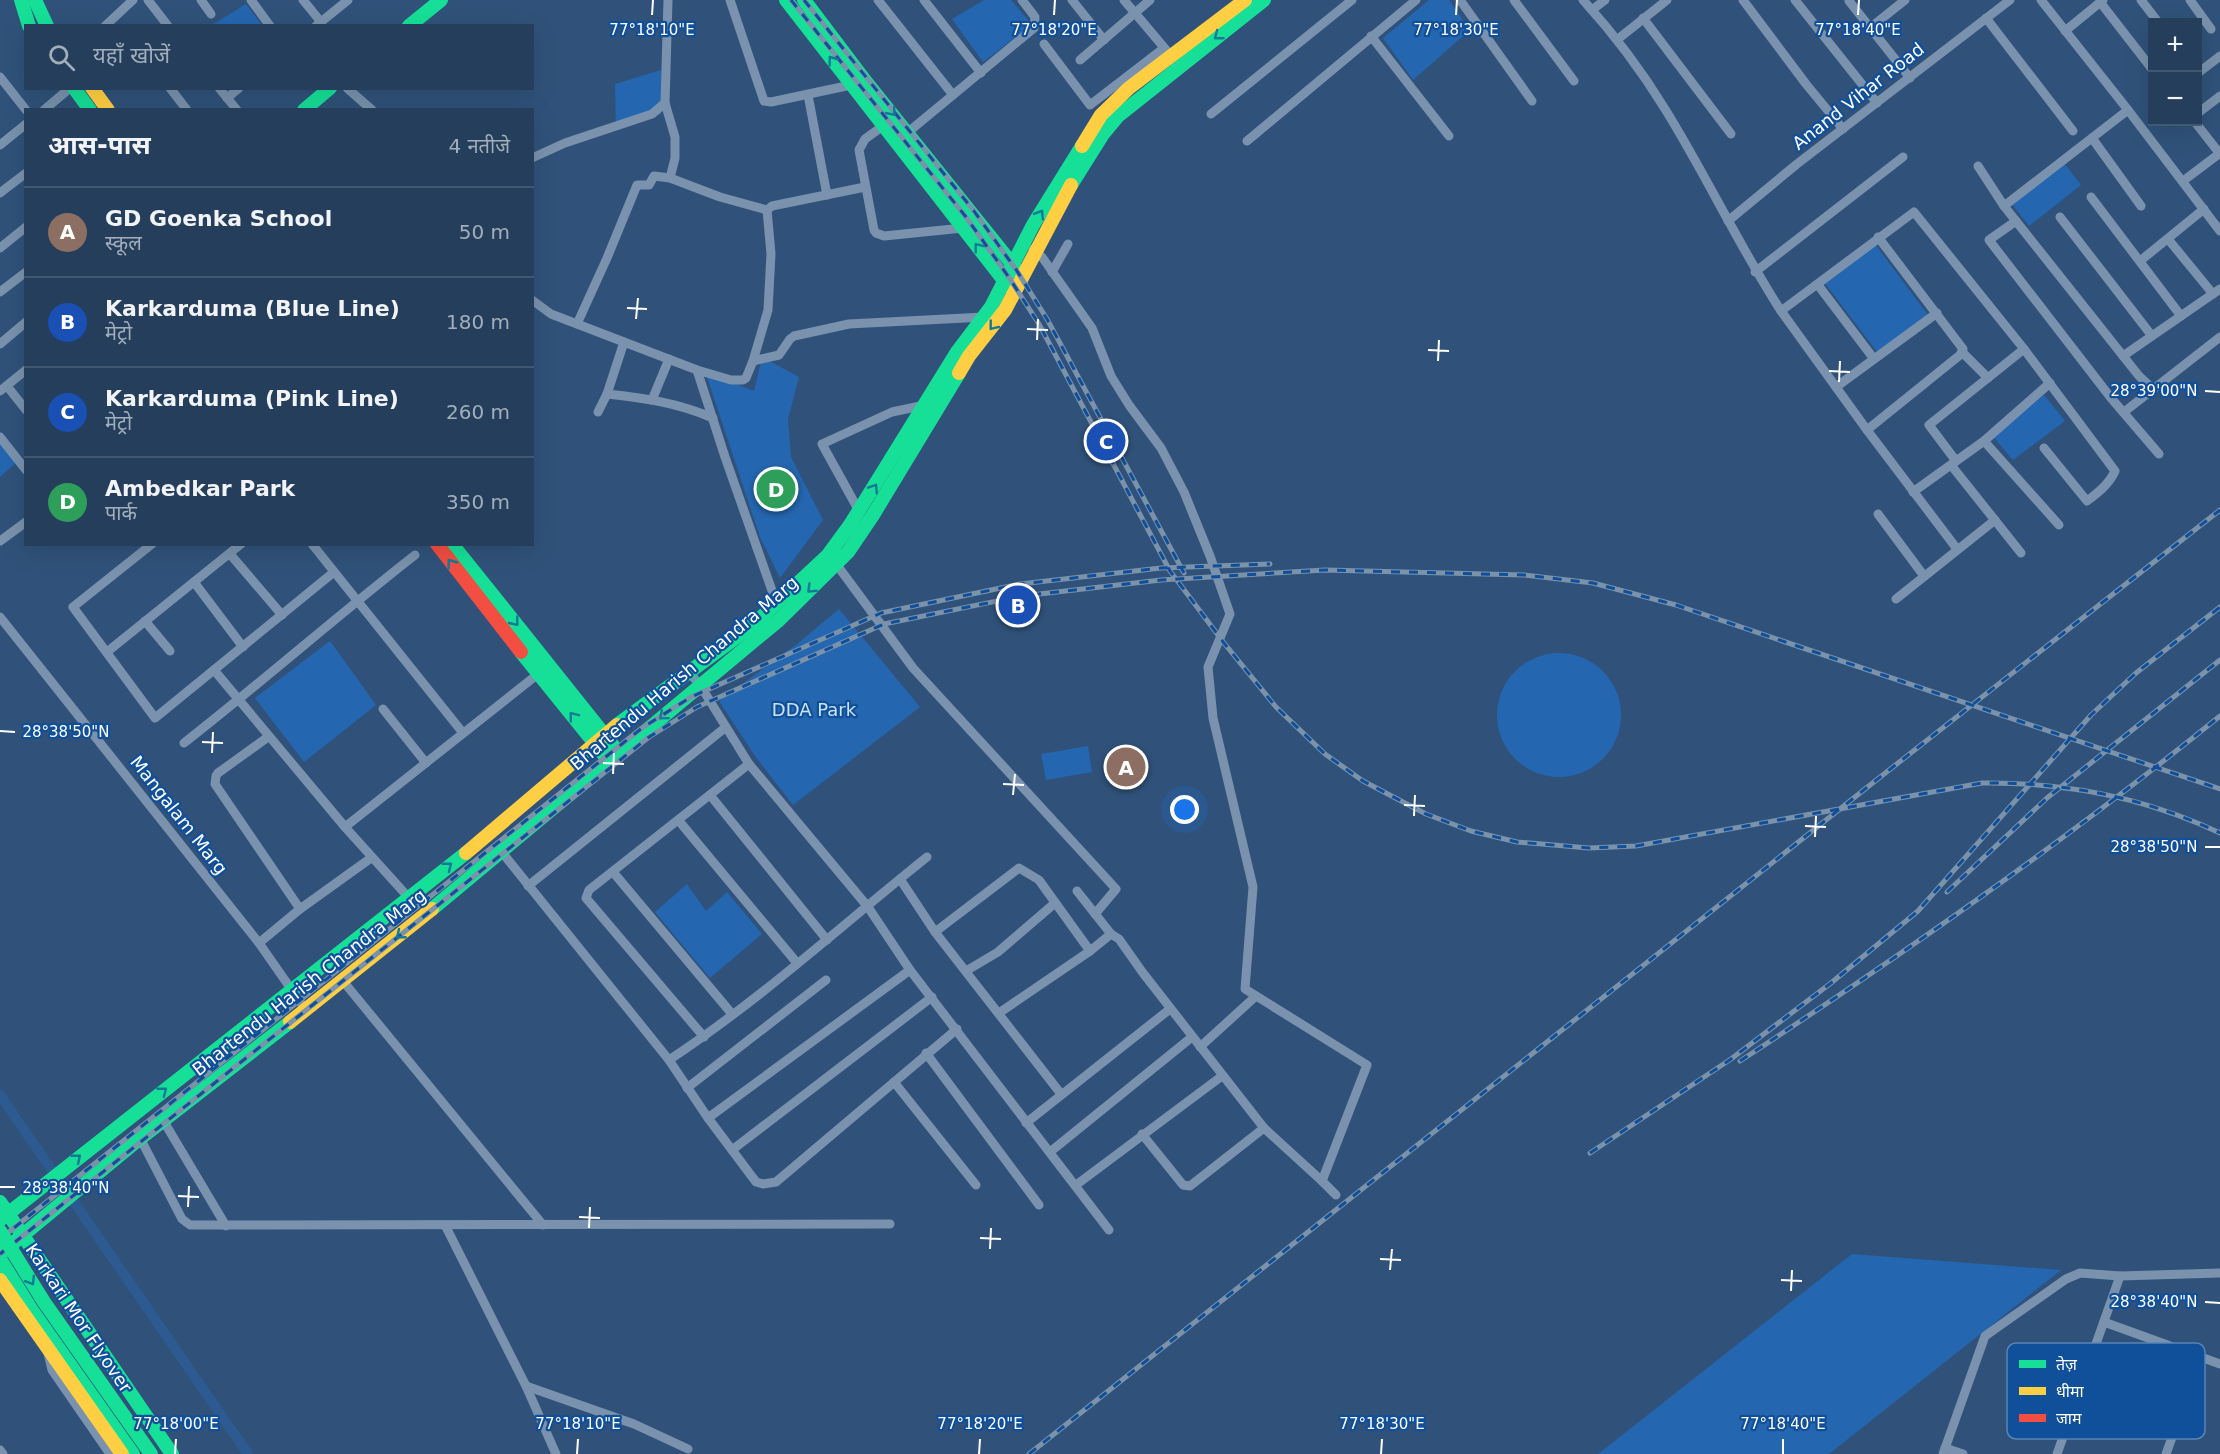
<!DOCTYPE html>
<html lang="hi">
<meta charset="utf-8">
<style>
body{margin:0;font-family:"DejaVu Sans","Noto Sans Devanagari",sans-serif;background:#304965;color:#f1f3f6}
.controls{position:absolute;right:18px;top:18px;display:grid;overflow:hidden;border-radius:0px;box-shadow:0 6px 24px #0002}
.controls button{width:54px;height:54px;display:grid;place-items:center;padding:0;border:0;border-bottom:2px solid #415772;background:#243e5c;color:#f1f3f6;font:30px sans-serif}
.you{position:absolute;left:1185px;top:810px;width:21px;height:21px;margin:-15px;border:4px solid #fff;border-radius:50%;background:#1a73e8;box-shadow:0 0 0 9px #1a73e833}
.badge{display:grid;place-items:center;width:39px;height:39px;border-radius:50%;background:#b7c2d0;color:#fff;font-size:20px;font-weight:700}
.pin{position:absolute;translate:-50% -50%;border:3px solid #fff;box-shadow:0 2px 6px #0006}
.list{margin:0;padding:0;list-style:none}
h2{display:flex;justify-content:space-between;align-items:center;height:78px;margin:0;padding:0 24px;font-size:26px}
h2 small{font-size:20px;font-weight:400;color:#a3aebb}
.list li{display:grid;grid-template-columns:39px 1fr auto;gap:18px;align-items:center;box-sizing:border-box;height:90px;padding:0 24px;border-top:2px solid #415772}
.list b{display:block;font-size:22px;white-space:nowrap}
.list p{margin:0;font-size:20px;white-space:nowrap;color:#a3aebb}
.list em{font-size:20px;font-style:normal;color:#a3aebb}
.icon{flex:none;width:33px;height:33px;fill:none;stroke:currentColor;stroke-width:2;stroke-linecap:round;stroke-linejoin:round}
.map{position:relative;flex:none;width:2220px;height:1454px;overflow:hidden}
.search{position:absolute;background:#243e5c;box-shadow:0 6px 24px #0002;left:24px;top:24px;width:510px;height:66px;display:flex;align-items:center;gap:15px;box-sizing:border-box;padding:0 21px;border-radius:0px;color:#a3aebb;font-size:22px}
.panel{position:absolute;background:#243e5c;box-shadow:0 6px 24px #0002;left:24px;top:108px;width:510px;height:438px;border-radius:0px}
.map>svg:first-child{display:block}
.green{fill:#2466b0}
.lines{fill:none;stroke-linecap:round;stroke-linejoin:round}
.canal{stroke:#2d5b91;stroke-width:10}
.street{stroke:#7a92ad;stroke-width:9}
.fast{stroke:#16e098;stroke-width:14}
.slow{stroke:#ffcf43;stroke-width:14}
.jam{stroke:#f24e42;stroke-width:14}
.rail-casing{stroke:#7b92ab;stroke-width:5}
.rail{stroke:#104f9a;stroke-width:3;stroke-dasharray:9;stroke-linecap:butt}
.fast-bridge{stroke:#16e098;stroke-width:14}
.oneway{stroke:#127a99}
.ticks{fill:none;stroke:#fff;stroke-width:2}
.labels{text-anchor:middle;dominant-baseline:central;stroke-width:4.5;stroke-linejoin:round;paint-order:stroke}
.street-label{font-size:18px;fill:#fff;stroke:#104f9a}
.park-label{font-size:18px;fill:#cae3fe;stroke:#104f9a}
.key{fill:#104f9a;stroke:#5884b8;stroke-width:1.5}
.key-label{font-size:16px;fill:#fff}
.ticks-label{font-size:15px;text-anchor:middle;fill:#fff;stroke:#104f9a;stroke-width:4.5;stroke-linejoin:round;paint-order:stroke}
</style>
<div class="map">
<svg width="2220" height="1454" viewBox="0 0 2220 1454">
<rect width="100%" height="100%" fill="#30527a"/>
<!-- green -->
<g class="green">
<polygon points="984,0 1011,0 1032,25 983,62 952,19"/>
<polygon points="1429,0 1449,0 1470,30 1413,80 1383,38"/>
<polygon points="246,4 262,25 212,25"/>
<polygon points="661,70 661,114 616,125 615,84"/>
<polygon points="2063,162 2081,185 2029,226 2012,204"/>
<polygon points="1875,244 1928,315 1878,353 1824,282"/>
<polygon points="762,357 799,377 788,419 791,457 823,520 780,578 760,537 707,377 710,374 754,391"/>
<polygon points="2044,395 2065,421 2013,460 1991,434"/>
<polygon points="0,438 19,460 0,477"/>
<polygon points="839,609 920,707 793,805 755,756 719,701 797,644"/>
<polygon points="330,641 376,705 304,762 255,698"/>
<circle cx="1559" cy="715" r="62"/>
<polygon points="1088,746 1092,772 1046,780 1041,754"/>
<polygon points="687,884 706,911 727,892 762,934 710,978 655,912"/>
<polygon points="1852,1254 2061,1270 1829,1454 1598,1454"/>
</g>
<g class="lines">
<!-- canal -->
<polyline class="canal" points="0,1095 248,1454"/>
<!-- street -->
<g class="street">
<polyline points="148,0 168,26"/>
<polyline points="201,0 211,14"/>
<polyline points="251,0 270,26"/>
<polyline points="303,0 321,22"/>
<polyline points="730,0 764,101 771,102 851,85"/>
<polyline points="878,0 953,95"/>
<polyline points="924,0 981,73"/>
<polyline points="1072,0 1104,40"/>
<polyline points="1124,0 1167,51"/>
<polyline points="1460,0 1532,101"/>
<polyline points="1514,0 1574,81"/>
<path d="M 1583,0 C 1614,34 1641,70 1665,109 C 1706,175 1739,246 1781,311"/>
<polyline points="1743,0 1806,84 1843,129"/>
<polyline points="1795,0 1877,103"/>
<polyline points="2041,0 2128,110 2220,231"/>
<polyline points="2141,0 2158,22"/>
<polyline points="2190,0 2211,29"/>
<polyline points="1849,1 1910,78"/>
<polyline points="2100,2 2152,69"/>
<polyline points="1592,10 1605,0"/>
<polyline points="1643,18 1731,134"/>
<polyline points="1986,18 2073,131"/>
<polyline points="105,26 133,0"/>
<polyline points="316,26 348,0"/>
<polyline points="1870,28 1905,0"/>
<polyline points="2065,31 2103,0"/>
<polyline points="1371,36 1449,136"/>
<polyline points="1618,39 1667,0"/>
<polyline points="1044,44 1090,105 1164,48"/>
<polyline points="1080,60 1150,0"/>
<polyline points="2198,73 2220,56"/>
<polyline points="0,77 26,110"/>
<polyline points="170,88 187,110"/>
<polyline points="219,88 237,110"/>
<polyline points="347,88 372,110"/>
<polyline points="808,95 827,195"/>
<polyline points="227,98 239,88"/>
<polyline points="665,103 675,137 675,158 670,178"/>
<polyline points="44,110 70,88"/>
<polyline points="2198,113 2220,96"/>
<polyline points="1211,114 1352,0"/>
<polyline points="2195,122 2220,154"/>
<polyline points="883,126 865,139 859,150 874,230 876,233 884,236 963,228"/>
<polyline points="907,133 1034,28 1035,17 1022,0"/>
<polyline points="2092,138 2141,206"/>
<polyline points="1247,141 1416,0"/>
<polyline points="0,145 26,124"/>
<polyline points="532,158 565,143 652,114 665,103 668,0"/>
<polyline points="1978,166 2004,206 2139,376 2153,389"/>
<polyline points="2183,181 2220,153"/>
<polyline points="0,193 26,173"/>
<polyline points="2091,197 2181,316"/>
<polyline points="2004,206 2128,110"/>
<polyline points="2060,217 2152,336"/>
<polyline points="1728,221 1797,164 2010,0"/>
<polyline points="2016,221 1989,240 2111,398 2159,454"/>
<polyline points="2168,239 2213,294"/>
<polyline points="0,248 26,227"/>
<polyline points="1033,249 1042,257 1092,328 1111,376 1129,405 1161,448 1184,492 1210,556 1230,614 1208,667 1213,718 1253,887 1245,989 1367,1065 1322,1181 1336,1195"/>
<polyline points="2140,261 2204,209"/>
<polyline points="1052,272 1068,244"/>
<polyline points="1755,272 1903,157"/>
<polyline points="1818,285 1874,359"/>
<polyline points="0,292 26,272"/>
<polyline points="532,300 551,314 697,370 731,380 743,380 746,378 753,361 768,310 771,254 767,210 772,206 865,187"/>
<polyline points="577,324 607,258 637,185 649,185 654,176 670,178 720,197 767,210"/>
<path d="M 624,342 L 607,394 C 645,398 678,403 713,418"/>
<polyline points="0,344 26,322"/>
<polyline points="1962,352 1988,378"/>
<polyline points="2123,356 2220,289"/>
<polyline points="753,361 779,355 790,339 794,336 849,324 984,317"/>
<polyline points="697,370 725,457 776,602"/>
<polyline points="7,386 26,410"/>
<polyline points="1836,387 1937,313"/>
<polyline points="0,391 26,370"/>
<polyline points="652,400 669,359"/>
<polyline points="598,412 607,394"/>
<polyline points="2124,412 2220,337"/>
<polyline points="1867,430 1960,355 1963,349 1878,237"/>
<polyline points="0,437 26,470"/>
<polyline points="1984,441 2059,525"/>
<polyline points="1956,461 1929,425 2024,349"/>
<polyline points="1951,465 2021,553"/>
<polyline points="1913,492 1984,441 2050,383"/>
<polyline points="859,511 822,444 892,412 925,405"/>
<polyline points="1878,514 1924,576"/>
<polyline points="0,541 26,522"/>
<polyline points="152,544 73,607 155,718 334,572"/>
<polyline points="312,544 463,733"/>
<path d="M 1957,549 L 1867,430 L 1781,311 L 1914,212 L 2024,349 L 2115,471 C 2109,484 2099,492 2087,501 L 2044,448"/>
<polyline points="230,554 282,615"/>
<polyline points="834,561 913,668 1116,889 1095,914"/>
<polyline points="194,582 243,647"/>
<polyline points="1896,599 1995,520"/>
<polyline points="0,617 259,943 305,1009"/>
<polyline points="145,621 170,651"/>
<polyline points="107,652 241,544"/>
<polyline points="214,670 345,827 409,898"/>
<polyline points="688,671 700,685 749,764 868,907 910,970 1109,1230"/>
<polyline points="383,709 426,763"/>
<polyline points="268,737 218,773 216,776 215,784 300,909"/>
<path d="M 184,743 C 262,682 337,616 415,555"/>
<polyline points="710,795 827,940"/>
<polyline points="679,821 797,963"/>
<polyline points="345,827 538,674"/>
<polyline points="501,851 669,1060 708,1118 756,1182 763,1184 776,1182 957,1029"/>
<polyline points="613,872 732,1014"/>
<polyline points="900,879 935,932 1061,1094"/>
<polyline points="528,886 726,727"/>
<polyline points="1077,891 1111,934"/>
<polyline points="935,932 1019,868 1039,880 1090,951"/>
<polyline points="259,943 300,909 371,858"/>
<polyline points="966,971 998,952 1055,903"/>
<polyline points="343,981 543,1225"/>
<polyline points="999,1013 1090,951 1111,934 1119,939 1143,973 1264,1128 1322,1181"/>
<polyline points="704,1037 586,898 589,890 749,764"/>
<polyline points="1200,1047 1256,996"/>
<polyline points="926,1053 1039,1205"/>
<path d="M 669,1060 C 760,1000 842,925 927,857"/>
<polyline points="894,1082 976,1185"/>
<polyline points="687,1088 826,980"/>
<polyline points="708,1118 910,970"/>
<polyline points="163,1120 226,1226"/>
<polyline points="1026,1123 1170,1009"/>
<polyline points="1142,1134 1183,1185 1190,1186 1264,1128"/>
<polyline points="140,1138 182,1219 190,1225 890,1224"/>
<polyline points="732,1150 932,997"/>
<polyline points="1050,1152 1192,1037"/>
<polyline points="1076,1185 1222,1076"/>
<polyline points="445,1225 526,1386 556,1454"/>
<polyline points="2104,1322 2220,1364"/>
<polyline points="48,1353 52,1370 110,1454"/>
<polyline points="526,1386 634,1424 688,1449"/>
<polyline points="1945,1448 1963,1454"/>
<polyline points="0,1450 3,1454"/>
<polyline points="1943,1454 1985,1336 2066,1279 2080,1273 2120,1276 2220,1273"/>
<polyline points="2057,1454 2120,1276"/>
<polyline points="2166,1454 2201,1357"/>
</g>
<!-- fast -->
<g class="fast">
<polyline points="21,0 29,26"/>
<polyline points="35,0 47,26"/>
<polyline points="786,0 1009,287"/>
<polyline points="804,0 866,82 1017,270"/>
<polyline points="409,26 441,0"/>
<polyline points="74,88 90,110"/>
<polyline points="304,110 330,88"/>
<polyline points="1071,185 1103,134 1118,116 1264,0"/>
<polyline points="452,544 619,753"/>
<polyline points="521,652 609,761"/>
<polyline points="617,725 753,625 828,555 850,525 957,352 991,307 1033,225 1082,146"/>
<polyline points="432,909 779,620 848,552 873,515 959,373"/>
<polyline points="0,1202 172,1454"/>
<polyline points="0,1220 466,853"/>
<polyline points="1,1253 133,1144 290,1022"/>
<polyline points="0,1259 31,1309 133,1454"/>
</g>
<!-- slow -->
<g class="slow">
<polyline points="92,88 108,110"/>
<polyline points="1082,146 1101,115 1129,88 1245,0"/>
<polyline points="959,373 969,356 1005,310 1071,185"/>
<polyline points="466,853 617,725"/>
<polyline points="290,1022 432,909"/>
<polyline points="0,1280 122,1454"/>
</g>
<!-- jam -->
<polyline class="jam" points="437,544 521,652"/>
<defs>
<g id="rail">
<path d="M 791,0 L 966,217 L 1008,276 L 1039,324 L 1170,571 L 1224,643 L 1276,707 L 1325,754 L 1363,781 L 1426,814 L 1471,831 L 1517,842 L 1589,848 L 1636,846 L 1982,783 C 2066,782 2144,797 2220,833"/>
<polyline points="804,0 974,211 1017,271 1047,319 1184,573"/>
<polyline points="1947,892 2047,798 2220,660"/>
<path d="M 1740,1061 C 1905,953 2067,840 2220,716"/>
<polyline points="1590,1153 1731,1059 1831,983 1918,911 2091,715 2136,673 2220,607"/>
<polyline points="0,1239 642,728 691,697 881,613 1020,584 1161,568 1270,564"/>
<polyline points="0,1254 649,737 697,707 884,624 1022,596 1161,580 1325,570 1524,575 1593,583 1676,605 2220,789"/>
<polyline points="1029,1454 1865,789 2220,510"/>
</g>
</defs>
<!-- rail casing -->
<use href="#rail" class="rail-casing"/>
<!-- rail -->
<use href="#rail" class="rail"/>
<!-- fast-bridge -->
<polyline class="fast-bridge" points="0,1231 44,1302 151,1454"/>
</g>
<!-- one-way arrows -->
<defs><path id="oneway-chevron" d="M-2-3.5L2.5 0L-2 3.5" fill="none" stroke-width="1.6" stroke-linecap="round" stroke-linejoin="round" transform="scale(1.5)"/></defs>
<g class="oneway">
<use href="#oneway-chevron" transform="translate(1218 36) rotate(142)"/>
<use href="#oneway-chevron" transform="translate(832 60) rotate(-127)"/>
<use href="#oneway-chevron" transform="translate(892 112) rotate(51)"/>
<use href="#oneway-chevron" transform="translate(1040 214) rotate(-58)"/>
<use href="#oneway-chevron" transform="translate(978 247) rotate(-128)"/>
<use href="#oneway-chevron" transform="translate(993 326) rotate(128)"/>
<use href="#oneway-chevron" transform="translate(874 488) rotate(-57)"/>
<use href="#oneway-chevron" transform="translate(451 563) rotate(-127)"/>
<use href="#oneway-chevron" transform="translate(811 589) rotate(136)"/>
<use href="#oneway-chevron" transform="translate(515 622) rotate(51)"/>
<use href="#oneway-chevron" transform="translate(573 716) rotate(-128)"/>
<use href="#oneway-chevron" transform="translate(663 716) rotate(140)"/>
<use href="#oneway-chevron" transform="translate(448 866) rotate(-39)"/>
<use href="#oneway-chevron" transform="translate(400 935) rotate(141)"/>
<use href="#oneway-chevron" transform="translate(163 1091) rotate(-38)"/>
<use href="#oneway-chevron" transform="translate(77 1158) rotate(-39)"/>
<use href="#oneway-chevron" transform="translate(31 1281) rotate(58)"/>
</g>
<!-- ticks -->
<path class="ticks" d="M 652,15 L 653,0M 1054,15 L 1055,0M 1456,15 L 1457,0M 1858,15 L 1859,0M 627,308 L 647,309M 636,319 L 638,298M 1027,329 L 1048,330M 1037,340 L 1038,319M 1428,350 L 1449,351M 1438,361 L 1439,340M 1829,371 L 1850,372M 1839,382 L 1840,361M 2205,391 L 2220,392M 0,731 L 15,732M 202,742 L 223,743M 212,753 L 213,732M 603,763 L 624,764M 613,774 L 614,753M 1003,784 L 1024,785M 1013,795 L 1015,774M 1404,805 L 1425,806M 1414,816 L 1415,795M 1805,826 L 1826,827M 1815,837 L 1816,816M 2205,847 L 2220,847M 0,1187 L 15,1187M 178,1196 L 199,1197M 188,1207 L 189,1186M 579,1217 L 600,1218M 589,1228 L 590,1207M 980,1238 L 1001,1239M 990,1249 L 991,1228M 1380,1259 L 1401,1260M 1390,1270 L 1392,1249M 1781,1280 L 1802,1281M 1791,1291 L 1792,1270M 2205,1302 L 2220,1303M 175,1454 L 176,1439M 577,1454 L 578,1439M 979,1454 L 980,1439M 1381,1454 L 1382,1439M 1783,1454 L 1783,1439"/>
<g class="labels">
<!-- street labels -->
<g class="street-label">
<text transform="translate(1858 96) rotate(-38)">Anand Vihar Road</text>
<text transform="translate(684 673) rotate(-40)">Bhartendu Harish Chandra Marg</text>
<text transform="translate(179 815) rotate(52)">Mangalam Marg</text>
<text transform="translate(309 982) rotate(-38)">Bhartendu Harish Chandra Marg</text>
<text transform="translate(79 1318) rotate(56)">Karkari Mor Flyover</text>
</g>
<!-- park labels -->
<g class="park-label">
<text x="814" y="709">DDA Park</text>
</g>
</g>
<!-- legend -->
<rect x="2007" y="1343" width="198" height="96" rx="9" class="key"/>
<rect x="2019" y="1360" width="27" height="8" fill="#16e098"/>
<rect x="2019" y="1387" width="27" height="8" fill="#ffcf43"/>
<rect x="2019" y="1414" width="27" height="8" fill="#f24e42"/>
<g class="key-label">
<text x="2056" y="1370">तेज़</text>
<text x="2056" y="1397">धीमा</text>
<text x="2056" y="1424">जाम</text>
</g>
<g class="ticks-label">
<text x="652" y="35">77°18'10"E</text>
<text x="1054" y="35">77°18'20"E</text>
<text x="1456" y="35">77°18'30"E</text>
<text x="1858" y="35">77°18'40"E</text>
<text x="2154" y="396">28°39'00"N</text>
<text x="66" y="737">28°38'50"N</text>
<text x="2154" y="852">28°38'50"N</text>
<text x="66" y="1193">28°38'40"N</text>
<text x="2154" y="1307">28°38'40"N</text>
<text x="176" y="1429">77°18'00"E</text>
<text x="578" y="1429">77°18'10"E</text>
<text x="980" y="1429">77°18'20"E</text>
<text x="1382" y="1429">77°18'30"E</text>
<text x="1783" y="1429">77°18'40"E</text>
</g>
</svg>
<div class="controls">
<button>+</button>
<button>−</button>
</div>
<div class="you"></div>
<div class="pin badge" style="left:1126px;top:767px;background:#8d6e63">A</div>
<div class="pin badge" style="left:1018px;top:605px;background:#1a4fb4">B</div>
<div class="pin badge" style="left:1106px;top:441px;background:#1a4fb4">C</div>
<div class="pin badge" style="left:776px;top:489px;background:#2e9e5b">D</div>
<div class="search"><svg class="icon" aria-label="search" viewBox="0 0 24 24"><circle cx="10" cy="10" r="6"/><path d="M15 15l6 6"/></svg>यहाँ खोजें</div>
<section class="panel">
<h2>आस-पास<small>4 नतीजे</small></h2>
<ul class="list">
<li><span class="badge" style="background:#8d6e63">A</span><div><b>GD Goenka School</b><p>स्कूल</p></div><em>50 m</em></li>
<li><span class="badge" style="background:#1a4fb4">B</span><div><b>Karkarduma (Blue Line)</b><p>मेट्रो</p></div><em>180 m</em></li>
<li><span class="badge" style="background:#1a4fb4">C</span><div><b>Karkarduma (Pink Line)</b><p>मेट्रो</p></div><em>260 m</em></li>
<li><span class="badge" style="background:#2e9e5b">D</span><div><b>Ambedkar Park</b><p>पार्क</p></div><em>350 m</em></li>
</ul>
</section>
</div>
